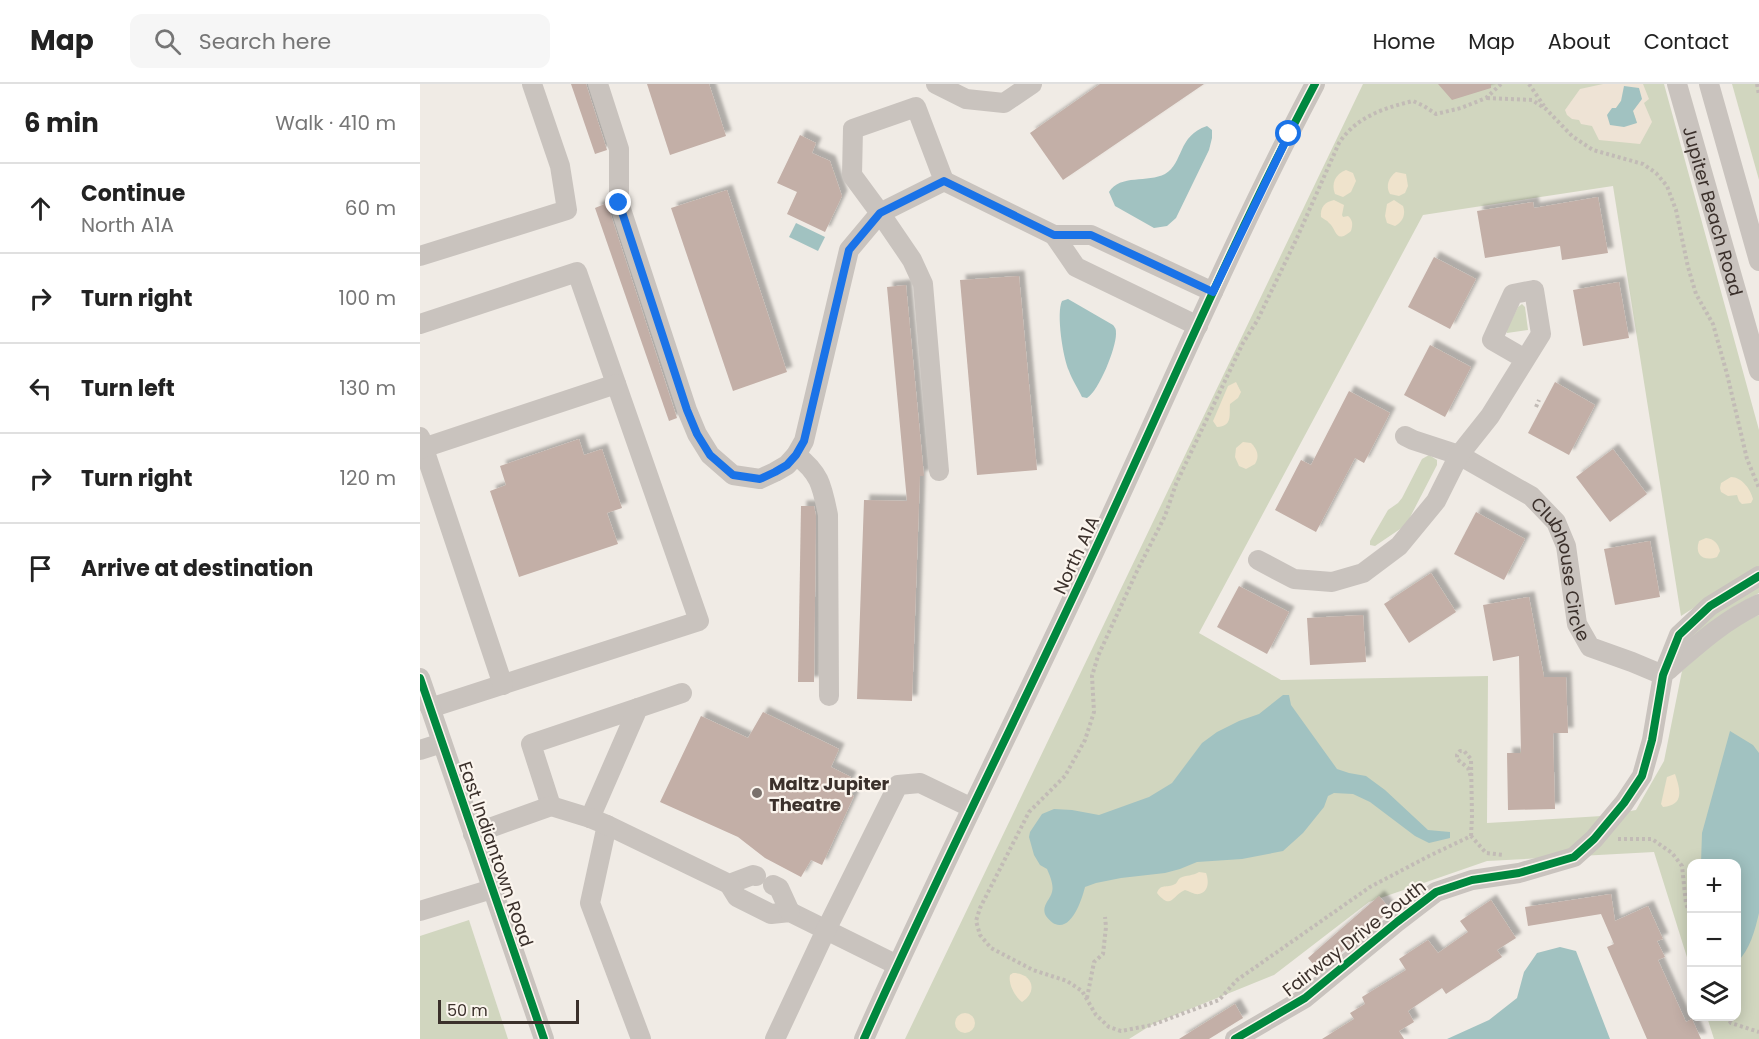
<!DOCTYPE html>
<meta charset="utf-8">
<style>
body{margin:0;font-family:Poppins,sans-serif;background:#f6f6f6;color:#222}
.controls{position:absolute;right:18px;bottom:18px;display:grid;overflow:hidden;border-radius:12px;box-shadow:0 3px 15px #0003}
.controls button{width:54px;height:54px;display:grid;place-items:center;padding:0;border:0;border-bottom:2px solid #e0e0e0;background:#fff;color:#222;font:30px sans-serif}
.scale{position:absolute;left:18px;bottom:15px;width:141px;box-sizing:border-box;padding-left:6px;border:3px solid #3b302b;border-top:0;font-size:16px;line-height:21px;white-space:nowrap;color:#3b302b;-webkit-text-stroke:4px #fbf5ee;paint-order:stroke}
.stop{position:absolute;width:18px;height:18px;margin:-14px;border:4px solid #1a73e8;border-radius:50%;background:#fff}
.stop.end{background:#1a73e8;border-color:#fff;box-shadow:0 2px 6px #0008}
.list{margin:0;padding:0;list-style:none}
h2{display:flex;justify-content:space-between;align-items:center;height:78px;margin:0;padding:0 24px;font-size:26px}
h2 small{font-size:20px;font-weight:400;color:#767676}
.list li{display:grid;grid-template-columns:39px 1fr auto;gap:18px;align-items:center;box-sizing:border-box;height:90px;padding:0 24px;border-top:2px solid #e0e0e0}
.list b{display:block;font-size:22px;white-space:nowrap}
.list p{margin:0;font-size:20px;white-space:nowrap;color:#767676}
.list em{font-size:20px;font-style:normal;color:#767676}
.icon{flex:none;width:33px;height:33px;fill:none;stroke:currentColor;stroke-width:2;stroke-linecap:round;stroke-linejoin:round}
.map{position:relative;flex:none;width:1339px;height:955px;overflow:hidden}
header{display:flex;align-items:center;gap:36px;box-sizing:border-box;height:84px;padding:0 30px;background:#fff;border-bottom:2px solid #e0e0e0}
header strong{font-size:28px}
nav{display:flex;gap:33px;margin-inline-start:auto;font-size:21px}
.search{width:420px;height:54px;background:#f6f6f6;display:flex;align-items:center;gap:15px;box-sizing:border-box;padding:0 21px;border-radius:12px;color:#767676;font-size:22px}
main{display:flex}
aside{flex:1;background:#fff}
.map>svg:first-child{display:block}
.green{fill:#d1d6bf}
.sand{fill:#efe3cc}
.plaza{fill:#eee3d5;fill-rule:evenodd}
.water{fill:#a1c2c1}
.building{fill:#c3afa7;filter:url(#shadow)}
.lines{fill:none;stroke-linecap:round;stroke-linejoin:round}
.path{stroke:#c2bbb6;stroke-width:4;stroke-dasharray:3 3;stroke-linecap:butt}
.minor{stroke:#c9c3be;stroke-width:20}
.cycleway-casing{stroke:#fbf5ee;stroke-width:11}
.cycleway{stroke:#00873e;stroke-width:8}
.route{stroke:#1a73e8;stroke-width:8}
.poi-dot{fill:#7a716c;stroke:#fbf5ee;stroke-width:2}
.labels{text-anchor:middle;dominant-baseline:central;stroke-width:4.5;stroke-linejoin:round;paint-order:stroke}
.street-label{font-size:18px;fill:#3b302b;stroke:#fbf5ee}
.poi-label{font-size:18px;font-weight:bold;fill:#3b302b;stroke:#fbf5ee;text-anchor:start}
</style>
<header>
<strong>Map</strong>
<div class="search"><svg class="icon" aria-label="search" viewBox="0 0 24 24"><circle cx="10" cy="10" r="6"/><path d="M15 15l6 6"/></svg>Search here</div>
<nav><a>Home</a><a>Map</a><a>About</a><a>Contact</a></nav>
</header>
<main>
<aside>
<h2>6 min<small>Walk · 410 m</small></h2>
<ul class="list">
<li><svg class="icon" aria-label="ahead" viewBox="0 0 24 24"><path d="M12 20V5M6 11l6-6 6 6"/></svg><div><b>Continue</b><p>North A1A</p></div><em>60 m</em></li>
<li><svg class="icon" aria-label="right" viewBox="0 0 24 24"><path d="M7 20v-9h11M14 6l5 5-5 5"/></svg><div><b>Turn right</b></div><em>100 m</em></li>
<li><svg class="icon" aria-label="left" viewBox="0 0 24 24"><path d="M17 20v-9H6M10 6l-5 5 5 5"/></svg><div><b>Turn left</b></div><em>130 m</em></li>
<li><svg class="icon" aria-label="right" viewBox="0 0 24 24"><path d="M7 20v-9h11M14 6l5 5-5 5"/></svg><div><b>Turn right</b></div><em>120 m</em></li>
<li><svg class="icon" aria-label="arrive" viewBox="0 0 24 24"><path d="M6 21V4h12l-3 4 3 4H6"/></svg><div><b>Arrive at destination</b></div></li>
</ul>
</aside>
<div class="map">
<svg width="1339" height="955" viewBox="0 0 1339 955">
<defs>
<filter id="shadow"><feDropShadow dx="5.5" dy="-5.5" stdDeviation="1.5" flood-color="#0004"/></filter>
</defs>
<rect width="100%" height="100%" fill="#f0ebe5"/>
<!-- green -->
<g class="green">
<polygon points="943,0 1244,0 1339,346 1339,482 1261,532 1193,102 1003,131 779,549 861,596 1068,592 1067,739 1182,732 1216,726 1244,677 1262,587 1308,545 1339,531 1339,955 1294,955 1287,933 1316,932 1316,780 1272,780 1271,886 1234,768 1067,777 949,818 854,891 733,940 709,955 485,955"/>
<polygon points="1312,0 1339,0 1339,96"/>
<polygon points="1102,220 1105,223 1108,246 1087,249 1086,247 1098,223"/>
<polygon points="1009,371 1017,376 1017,381 986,441 955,462 950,461 950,457 968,426 978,419 982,414 1002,375"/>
<polygon points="1339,501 1339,509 1315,522 1270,561 1266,555 1294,527"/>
<polygon points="49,836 88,955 0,955 0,852"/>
</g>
<!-- sand -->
<g class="sand">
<path d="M 926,86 L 933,89 L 936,97 L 931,108 L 923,113 L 915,110 C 911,100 915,90 926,86 Z"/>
<path d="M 976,88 L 986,90 L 988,102 L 985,109 L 979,112 L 970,110 C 965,102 969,93 976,88 Z"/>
<path d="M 914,116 L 924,121 L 922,131 L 923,133 L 928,132 C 933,136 933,141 931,147 C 915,161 917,145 909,139 C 907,136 903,135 901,133 C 900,123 905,118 914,116 Z"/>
<path d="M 974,116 L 983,122 C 986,130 983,138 975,142 L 967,139 L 965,132 L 967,120 Z"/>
<path d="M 816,298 L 821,308 L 818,314 L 810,320 C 809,331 813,342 797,343 L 793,337 L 808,302 Z"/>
<path d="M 823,358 L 831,359 C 837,365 840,372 835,380 L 826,385 L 819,382 L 815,373 L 816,364 Z"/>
<path d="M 1311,393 C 1322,393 1331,406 1333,415 L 1331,419 L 1322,420 L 1319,417 L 1317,411 L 1308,412 L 1301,408 L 1300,404 L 1301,399 Z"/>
<path d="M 1286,454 C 1294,455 1298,459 1300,467 L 1297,473 C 1284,478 1274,471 1279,457 Z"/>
<path d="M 1255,690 C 1260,705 1265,721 1243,723 L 1241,720 L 1247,693 Z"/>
<path d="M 779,788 L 786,789 C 789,797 789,808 779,810 C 775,811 769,807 765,806 C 752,811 752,827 737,809 C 740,800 745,804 753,801 C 758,799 756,798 760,794 C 766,791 773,792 779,788 Z"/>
<path d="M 593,889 C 613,889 618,908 602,918 C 595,913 588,900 590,891 Z"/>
<circle cx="545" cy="939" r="10"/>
</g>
<!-- plaza -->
<path class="plaza" d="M 1183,0 L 1223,0 L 1229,15 L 1224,19 L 1232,38 L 1220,60 L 1179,56 L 1172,42 L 1161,40 L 1159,36 L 1152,35 L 1147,31 L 1145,26 L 1160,5 ZM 1201,17 L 1213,27 L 1217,39 L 1196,24 Z"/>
<!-- water -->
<g class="water">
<polygon points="1204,2 1219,4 1222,15 1213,27 1217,39 1204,43 1190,41 1187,31 1192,24 1196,24 1201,17"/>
<path d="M 787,42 L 792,46 L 792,54 L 789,66 L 756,134 L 747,142 L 734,144 L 695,122 L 689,108 C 700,90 728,99 745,90 C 764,79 757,52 787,42 Z"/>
<polygon points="376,139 405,153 398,167 369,153"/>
<path d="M 648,215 L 693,241 C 696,245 696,245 696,250 C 696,264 679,307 667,314 L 662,313 C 658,304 652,296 649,287 C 643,274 636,229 642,217 Z"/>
<path d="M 863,611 L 869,611 L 871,621 L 917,685 L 929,689 L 946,692 L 965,706 L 1008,746 L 1030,748 L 1030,754 L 1009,759 L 995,752 L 950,718 L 933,710 L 914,709 L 908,712 L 904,723 L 883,749 L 863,767 L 822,775 L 777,778 L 760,785 L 745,789 L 701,794 L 676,799 L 665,803 C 662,815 652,847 635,840 C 632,839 626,833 625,830 C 622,821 630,816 632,808 C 634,801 630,792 627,785 L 620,781 L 614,771 L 609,753 L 610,748 L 622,730 L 634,725 L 652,726 L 679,731 L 729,713 L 752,699 L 782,659 L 797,648 L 819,637 L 839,630 Z"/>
<path d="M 1310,647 L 1333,661 L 1339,669 L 1339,829 C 1335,846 1330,866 1317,878 L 1316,780 L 1281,779 L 1282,749 Z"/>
<polygon points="1140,863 1156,867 1190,955 1027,955 1069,936 1097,914 1104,888 1117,869"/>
</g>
<!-- building -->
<g class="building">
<polygon points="151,0 166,0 187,66 175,70"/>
<polygon points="227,0 289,0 306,52 250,71"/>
<polygon points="680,0 784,0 643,96 610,49"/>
<polygon points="1018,0 1071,0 1071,4 1032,16"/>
<polygon points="380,51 396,59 392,69 410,77 422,112 405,148 367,130 377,108 357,99"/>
<polygon points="307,106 367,288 313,307 251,124"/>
<polygon points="1178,113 1188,169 1142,176 1140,162 1065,174 1057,127 1113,118 1114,124"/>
<polygon points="187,119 257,334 249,337 175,124"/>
<polygon points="1014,173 1056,195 1030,245 988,223"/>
<polygon points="599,192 617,386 557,391 540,196"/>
<polygon points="1199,198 1209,254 1163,262 1153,206"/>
<polygon points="486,201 504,392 500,392 492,617 437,615 444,416 487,417 467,203"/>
<polygon points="1010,261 1051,283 1025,333 984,311"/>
<polygon points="1135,298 1175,321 1149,371 1108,349"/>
<polygon points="929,307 970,329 944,379 935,374 896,448 855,426 881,376 891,381"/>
<polygon points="159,355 164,371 182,365 202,424 187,429 198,460 99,493 70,407 86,401 80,382"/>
<polygon points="1193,365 1227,410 1190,438 1156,393"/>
<polygon points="381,422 394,422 396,432 394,598 378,598"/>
<polygon points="1056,428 1105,455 1084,496 1034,470"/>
<polygon points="1230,457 1240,513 1195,521 1184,465"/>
<polygon points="1011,489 1036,528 989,559 964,520"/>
<polygon points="819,502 869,528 847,570 797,543"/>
<polygon points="1109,513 1124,593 1146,593 1148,649 1133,649 1135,725 1088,726 1087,669 1101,669 1099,572 1073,577 1063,521"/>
<polygon points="943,531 946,578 890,581 887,534"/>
<polygon points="343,628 419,665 411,683 431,693 425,707 434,712 402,781 391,776 381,793 345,774 318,753 240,718 281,632 328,654"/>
<polygon points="1191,810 1195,837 1228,822 1243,855 1237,857 1245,873 1238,876 1266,938 1272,935 1281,955 1227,955 1187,863 1194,860 1181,830 1108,842 1105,823"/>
<polygon points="959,812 971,826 899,887 888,874"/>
<polygon points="1071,816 1096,854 1077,866 1082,873 1026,910 1022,904 988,927 994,938 979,947 984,955 902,955 934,935 930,929 945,920 942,913 986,886 979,875 1008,856 1018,869 1048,848 1040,837"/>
<polygon points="815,920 823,934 789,955 759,955"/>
</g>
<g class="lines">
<!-- path -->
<g class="path">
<path d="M 1081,0 L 1066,14 L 1041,24 L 1016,30 L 1004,22 L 993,17 C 964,24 936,33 919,59 L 876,156 L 837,237 L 823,259 L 756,400 L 745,432 L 717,487 L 678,572 L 672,592 L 674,628 L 665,656 L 645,692 L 609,728 L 560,824 L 556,837 L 560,851 L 571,864 L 613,886 L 647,897 L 662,907 L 676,931 L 689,943 L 701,947 L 732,941 L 799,916 L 817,896 L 950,803 L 1009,772 L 1051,752 L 1066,769 L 1084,771"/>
<polyline points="1109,0 1124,22"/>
<polyline points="1337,0 1339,11"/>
<polyline points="1067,14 1112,16 1126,25 1152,52 1173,66 1223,80 1236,89 1247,102 1256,126 1268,183 1276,210 1293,240 1307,290 1327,375 1339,404"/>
<polyline points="1116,323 1119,316"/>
<polyline points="1051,752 1052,732 1051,675 1044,667 1040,667 1037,671 1037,675 1048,684 1051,693"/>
<polyline points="1198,755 1232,755 1252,769 1262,782 1266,820 1272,834"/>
<polyline points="667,914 674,878 683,870 686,843 685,833"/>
<polyline points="1306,932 1311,939 1339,948"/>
</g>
<!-- minor -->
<g class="minor">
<polyline points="178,0 199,65 199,119 267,326 277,350 290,371 313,391 340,395 355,388 367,381 376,371 384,357 429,166 460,129 524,97 496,23 433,45 432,91 460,129 492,176 503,200 519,387"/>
<polyline points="516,0 546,15 584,19 612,0"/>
<path id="s1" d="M 1257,0 L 1339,287"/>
<polyline points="1289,0 1339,177"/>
<polyline points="524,97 634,151 671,151 793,208"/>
<polyline points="634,151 656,183 778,242"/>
<polyline points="0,172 147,126 140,82 112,0"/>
<polyline points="0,240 157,188 279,537 10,624"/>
<path id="s2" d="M 985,352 L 993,356 L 1039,371 L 1111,412 L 1136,438 L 1146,462 L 1157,540 L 1170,563 L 1212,578 L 1243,591"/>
<polyline points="0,353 83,601"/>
<polyline points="0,365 196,300"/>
<path d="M 376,371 C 400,389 402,402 408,431 L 409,612"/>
<polyline points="838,476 874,495 912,498 943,489 979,462 1016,417 1039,371 1070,332 1121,250 1114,206 1093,210 1072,256 1105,275"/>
<path d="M 1247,587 C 1276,562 1304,536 1339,520"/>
<polyline points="0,594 124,955"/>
<polyline points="0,666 22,659"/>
<polyline points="131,722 111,660 218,624"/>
<polyline points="170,734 218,624 262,609"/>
<polyline points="187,741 170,819 221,955"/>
<polyline points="53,750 131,722 170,734 187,741 309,800 333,791 336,792"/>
<polyline points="309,800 317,813 351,830 370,828 477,881"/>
<polyline points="353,801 359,804 370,828"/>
<polyline points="0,827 72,805"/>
<polyline points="355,955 406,846 478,701 500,699 552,724"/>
<path d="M 444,955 C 513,800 590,648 662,494 C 739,330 810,161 895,0"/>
<polyline points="815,955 885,914 977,838 1016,808 1052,796 1099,789 1154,773 1174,755 1204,719 1222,692 1232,656 1243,591 1259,551 1290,522 1339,492"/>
</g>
<defs>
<g id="cycleway">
<polyline points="0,594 124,955"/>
<path d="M 444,955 C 513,800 590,648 662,494 C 739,330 810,161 895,0"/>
<polyline points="815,955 885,914 977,838 1016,808 1052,796 1099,789 1154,773 1174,755 1204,719 1222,692 1232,656 1243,591 1259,551 1290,522 1339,492"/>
</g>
</defs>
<!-- cycleway casing -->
<use href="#cycleway" class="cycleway-casing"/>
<!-- cycleway -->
<use href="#cycleway" class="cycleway"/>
</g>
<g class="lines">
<!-- route -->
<polyline class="route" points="199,119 267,326 277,350 290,371 313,391 340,395 355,388 367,381 376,371 384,357 429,166 460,129 524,97 634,151 671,151 793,208 869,50"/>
</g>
<!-- markers -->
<circle class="poi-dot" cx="337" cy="709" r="6"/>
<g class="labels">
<!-- street labels -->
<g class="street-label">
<text stroke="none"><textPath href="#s1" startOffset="132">Jupiter Beach Road</textPath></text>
<text transform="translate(656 471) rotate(-65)">North A1A</text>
<text stroke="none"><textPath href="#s2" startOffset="222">Clubhouse Circle</textPath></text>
<text transform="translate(76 770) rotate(71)">East Indiantown Road</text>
<text transform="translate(934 854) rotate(-38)">Fairway Drive South</text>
</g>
<!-- poi labels -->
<g class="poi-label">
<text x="349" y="699">Maltz Jupiter<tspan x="349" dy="21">Theatre</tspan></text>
</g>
</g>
</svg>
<div class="controls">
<button>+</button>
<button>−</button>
<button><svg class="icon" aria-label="layers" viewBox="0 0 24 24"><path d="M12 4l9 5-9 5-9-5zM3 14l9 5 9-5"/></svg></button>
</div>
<div class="scale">50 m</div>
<div class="stop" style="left:869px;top:50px"></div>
<div class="stop end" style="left:199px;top:119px"></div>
</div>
</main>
